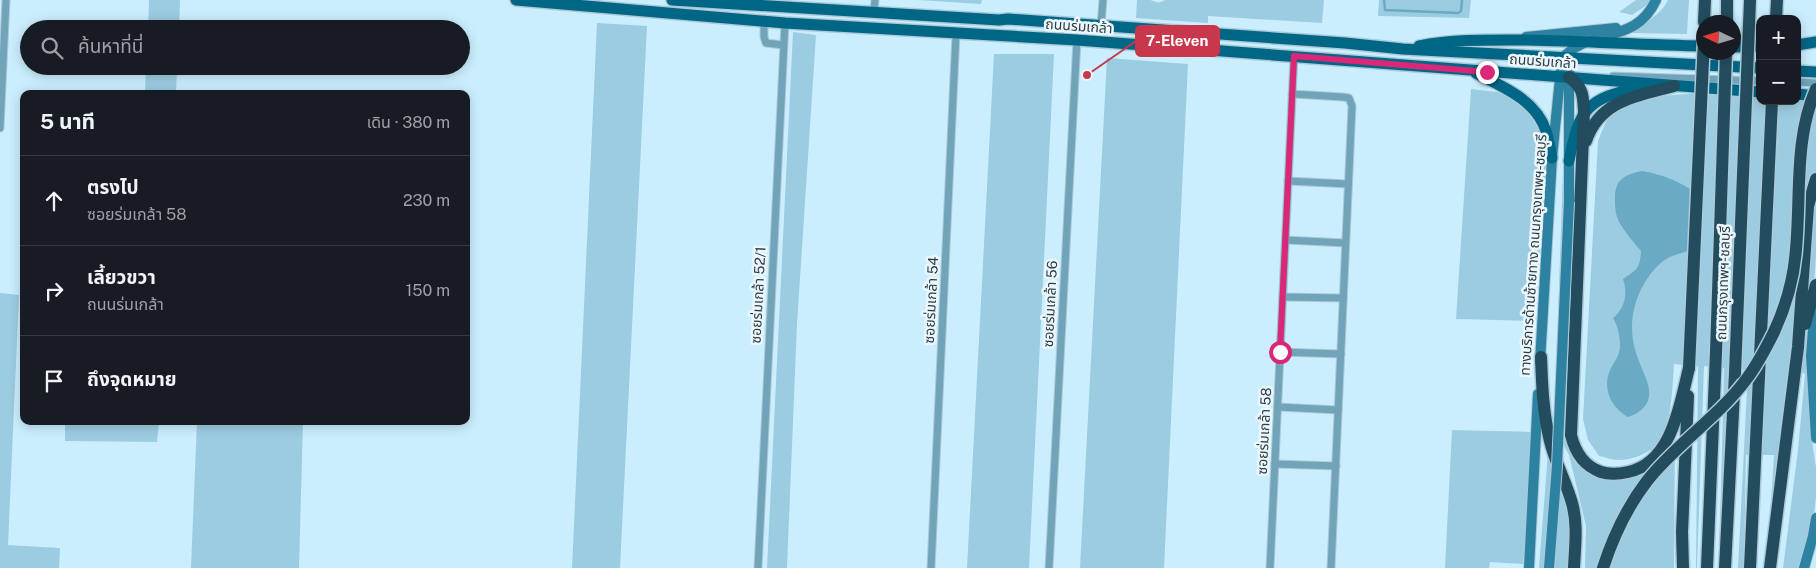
<!DOCTYPE html>
<html lang="th">
<meta charset="utf-8">
<style>
body{margin:0;font-family:"Public Sans","Noto Sans Thai",sans-serif;background:#242831;color:#f1f3f6}
.controls{position:absolute;right:15px;top:15px;display:grid;overflow:hidden;border-radius:10px;box-shadow:0 2px 12px #0003}
.controls button{width:45px;height:45px;display:grid;place-items:center;padding:0;border:0;border-bottom:1px solid #363941;background:#171b24;color:#f1f3f6;font:25px sans-serif}
.compass{position:absolute;left:1696px;top:15px;width:45px;height:45px;border-radius:50%;background:#171b24;box-shadow:0 2px 12px #0003;rotate:274deg}
.stop{position:absolute;width:15px;height:15px;margin:-11px;border:4px solid #db2777;border-radius:50%;background:#fff}
.stop.end{background:#db2777;border-color:#fff;box-shadow:0 1px 5px #0008}
.list{margin:0;padding:0;list-style:none}
h2{display:flex;justify-content:space-between;align-items:center;height:65px;margin:0;padding:0 20px;font-size:21px}
h2 small{font-size:16px;font-weight:400;color:#9ea1a6}
.list li{display:grid;grid-template-columns:32px 1fr auto;gap:15px;align-items:center;box-sizing:border-box;height:90px;padding:0 20px;border-top:1px solid #363941}
.list b{display:block;font-size:19px;white-space:nowrap}
.list p{margin:0;font-size:16px;white-space:nowrap;color:#9ea1a6}
.list em{font-size:16px;font-style:normal;color:#9ea1a6}
.icon{flex:none;width:28px;height:28px;fill:none;stroke:currentColor;stroke-width:2;stroke-linecap:round;stroke-linejoin:round}
.map{position:relative;flex:none;width:1816px;height:568px;overflow:hidden}
.search{position:absolute;background:#171b24;box-shadow:0 2px 12px #0003;left:20px;top:20px;width:450px;height:55px;display:flex;align-items:center;gap:12px;box-sizing:border-box;padding:0 18px;border-radius:28px;color:#9ea1a6;font-size:19px}
.panel{position:absolute;background:#171b24;box-shadow:0 2px 12px #0003;left:20px;top:90px;width:450px;height:335px;border-radius:10px}
.map>svg:first-child{display:block}
.green{fill:#9ccce2}
.water{fill:#6baac5}
.lines{fill:none;stroke-linecap:round;stroke-linejoin:round}
.stream{stroke:#6baac5;stroke-width:2.5}
.street-casing{stroke:#accad8;stroke-width:9}
.secondary-casing{stroke:#accad8;stroke-width:12}
.primary-casing{stroke:#accad8;stroke-width:14}
.highway-casing{stroke:#accad8;stroke-width:15}
.street{stroke:#72a4b9;stroke-width:7}
.secondary{stroke:#2d81a1;stroke-width:10}
.primary{stroke:#006685;stroke-width:11}
.highway{stroke:#234d5e;stroke-width:12}
.secondary-bridge-casing{stroke:#accad8;stroke-width:12;stroke-linecap:butt}
.highway-bridge-casing{stroke:#accad8;stroke-width:15;stroke-linecap:butt}
.secondary-bridge{stroke:#2d81a1;stroke-width:10}
.highway-bridge{stroke:#234d5e;stroke-width:12}
.route{stroke:#db2777;stroke-width:6}
.labels{text-anchor:middle;dominant-baseline:central;stroke-width:5;stroke-linejoin:round;paint-order:stroke}
.street-label{font-size:14px;fill:#2e3c42;stroke:#eaf8fe}
.leader{fill:none;stroke:#c8374c;stroke-width:2}
.callout-dot{fill:#c8374c;stroke:#eaf8fe;stroke-width:2}
.callout{fill:#c8374c;stroke:#c8374c;stroke-width:2}
.callout-label{font-size:15px;text-anchor:middle;font-weight:bold;fill:#fff}
</style>
<div class="map">
<svg width="1816" height="568" viewBox="0 0 1816 568">
<rect width="100%" height="100%" fill="#cbeefe"/>
<!-- green -->
<g class="green">
<polygon points="149,0 180,0 179,29 148,29"/>
<polygon points="918,0 982,0 981,4"/>
<path d="M 1137,0 C 1141,0 1147,0 1150,0 C 1156,2 1159,4 1165,0 L 1324,0 L 1322,23 L 1208,16 L 1208,23 L 1136,18 Z"/>
<polygon points="1379,0 1471,0 1469,18 1378,16"/>
<polygon points="1636,0 1650,0 1647,5 1632,15 1619,12"/>
<path d="M 1668,0 L 1689,0 L 1687,34 L 1631,33 C 1643,24 1662,14 1668,0 Z"/>
<polygon points="597,23 647,26 620,568 572,568"/>
<polygon points="793,32 816,35 797,324 787,568 767,568"/>
<polygon points="994,54 1054,54 1029,568 967,568"/>
<polygon points="1107,58 1188,64 1164,568 1080,568"/>
<polygon points="146,66 177,66 176,94 145,94"/>
<polygon points="1471,89 1505,93 1532,116 1541,133 1547,150 1535,321 1456,319"/>
<path d="M 1710,92 L 1760,95 L 1760,101 L 1797,101 L 1797,97 L 1816,98 L 1816,254 L 1808,381 L 1813,449 L 1816,467 L 1816,497 L 1813,522 L 1800,568 L 1783,568 L 1798,450 L 1805,374 L 1791,366 L 1769,533 L 1774,455 L 1746,455 L 1744,568 L 1738,568 L 1748,370 L 1728,368 L 1719,568 L 1724,368 L 1704,366 L 1697,568 L 1696,568 L 1698,366 L 1674,364 C 1673,381 1671,429 1660,441 C 1651,453 1633,460 1618,460 C 1612,460 1605,457 1599,456 L 1588,440 L 1583,419 L 1598,141 C 1603,128 1607,117 1618,108 C 1632,96 1690,94 1710,92 Z"/>
<polygon points="1572,167 1576,235 1569,451 1576,457 1628,476 1675,436 1674,568 1585,568 1586,526 1569,455 1562,442 1555,410 1563,168"/>
<polygon points="0,293 19,295 8,545 60,548 59,568 0,568"/>
<polygon points="65,421 159,421 157,442 65,441"/>
<polygon points="197,421 303,421 299,568 191,568"/>
<polygon points="1452,430 1531,432 1530,493 1523,564 1490,562 1489,568 1445,568"/>
<polygon points="1548,453 1571,520 1570,568 1539,568"/>
</g>
<!-- water -->
<path class="water" d="M 1642,171 C 1665,175 1677,181 1697,193 L 1695,249 C 1685,252 1671,255 1663,261 C 1638,282 1626,318 1635,349 C 1638,362 1647,377 1649,389 C 1651,404 1641,413 1628,417 C 1611,408 1602,388 1610,370 C 1614,362 1621,354 1620,344 C 1620,336 1617,324 1613,318 C 1625,308 1628,294 1623,279 C 1637,270 1640,268 1641,251 C 1633,242 1625,232 1619,222 C 1616,216 1615,209 1615,202 C 1614,181 1622,175 1642,171 Z"/>
<g class="lines">
<!-- stream -->
<polyline class="stream" points="1384,0 1385,10 1458,13 1461,11 1462,0"/>
<defs>
<g id="street">
<polyline points="874,12 875,0"/>
<polyline points="764,21 764,37 766,43 783,45"/>
<polyline points="1101,25 1103,0"/>
<polyline points="1613,76 1760,81"/>
<polyline points="1797,82 1816,83"/>
<polyline points="1292,94 1343,97 1349,98 1352,106 1331,568"/>
<polyline points="0,128 6,0"/>
<polyline points="1288,181 1348,184"/>
<polyline points="1286,240 1345,243"/>
<polyline points="1283,297 1343,298"/>
<polyline points="1280,352 1341,354"/>
<polyline points="1278,407 1338,410"/>
<polyline points="1275,464 1336,466"/>
<polyline points="758,568 785,23"/>
<polyline points="931,568 956,34"/>
<polyline points="1049,568 1077,40"/>
<polyline points="1270,568 1294,56"/>
</g>
<g id="secondary">
<polyline points="1526,37 1616,28"/>
<polyline points="1569,202 1569,77 1571,58"/>
<polyline points="1815,302 1811,356 1816,438"/>
<path d="M 1540,362 L 1552,158 L 1562,58 C 1567,54 1572,49 1578,46 C 1608,30 1638,38 1656,0"/>
<polyline points="1529,568 1538,394"/>
<polyline points="1804,568 1813,536 1816,518"/>
</g>
<g id="primary">
<polyline points="516,0 785,23 1077,40 1760,92"/>
<polyline points="672,0 999,20 1008,19 1345,43 1403,49 1760,68"/>
<polyline points="1797,45 1816,42"/>
<path d="M 1419,46 C 1455,39 1490,40 1527,40 C 1586,41 1644,45 1704,46"/>
<polyline points="1734,47 1760,46"/>
<polyline points="1797,71 1816,72"/>
<path d="M 1476,73 C 1503,87 1536,100 1546,131 C 1549,139 1550,149 1552,158"/>
<polyline points="1797,94 1816,96"/>
<path d="M 1569,161 C 1579,108 1587,99 1640,87"/>
</g>
<g id="highway">
<polyline points="1776,19 1777,0"/>
<polyline points="1704,22 1705,0"/>
<polyline points="1727,22 1727,0"/>
<path d="M 1569,77 C 1583,88 1583,94 1584,111 L 1571,435 C 1575,452 1584,466 1601,472 C 1610,475 1619,474 1628,472 C 1672,463 1680,404 1689,368"/>
<path d="M 1586,141 C 1600,100 1637,96 1674,86"/>
<polyline points="1805,324 1816,285"/>
<path d="M 1541,357 C 1542,385 1543,413 1550,441 C 1555,462 1566,482 1572,503 C 1578,524 1575,546 1574,568"/>
<polyline points="1683,568 1682,532 1688,396"/>
<polyline points="1707,568 1716,352"/>
<polyline points="1725,568 1735,373"/>
<polyline points="1750,568 1772,101"/>
<polyline points="1770,568 1798,347 1808,206 1816,179"/>
</g>
</defs>
<!-- street casing -->
<use href="#street" class="street-casing"/>
<!-- secondary casing -->
<use href="#secondary" class="secondary-casing"/>
<!-- primary casing -->
<use href="#primary" class="primary-casing"/>
<!-- highway casing -->
<use href="#highway" class="highway-casing"/>
<!-- street -->
<use href="#street" class="street"/>
<!-- secondary -->
<use href="#secondary" class="secondary"/>
<!-- primary -->
<use href="#primary" class="primary"/>
<!-- highway -->
<use href="#highway" class="highway"/>
<defs>
<polyline id="secondary-bridge" points="1549,568 1557,466 1569,202"/>
<g id="highway-bridge">
<polyline points="1716,352 1726,52"/>
<polyline points="1689,368 1704,39"/>
<polyline points="1735,373 1750,0"/>
<path d="M 1603,568 C 1613,537 1627,507 1647,481 C 1676,444 1717,418 1745,381 C 1756,367 1766,348 1774,332 C 1786,306 1794,278 1796,249 C 1801,196 1794,139 1816,89"/>
</g>
</defs>
<!-- secondary-bridge casing -->
<use href="#secondary-bridge" class="secondary-bridge-casing"/>
<!-- highway-bridge casing -->
<use href="#highway-bridge" class="highway-bridge-casing"/>
<!-- secondary-bridge -->
<use href="#secondary-bridge" class="secondary-bridge"/>
<!-- highway-bridge -->
<use href="#highway-bridge" class="highway-bridge"/>
</g>
<g class="lines">
<!-- route -->
<polyline class="route" points="1280,352 1294,56 1487,72"/>
</g>
<g class="labels">
<!-- street labels -->
<g class="street-label">
<text transform="translate(1079 26) rotate(4)">ถนนร่มเกล้า</text>
<text transform="translate(1543 61) rotate(4)">ถนนร่มเกล้า</text>
<text transform="translate(1533 255) rotate(-86)">ทางบริการด้านซ้ายทาง ถนนกรุงเทพฯ-ชลบุรี</text>
<text transform="translate(1723 283) rotate(-88)">ถนนกรุงเทพฯ-ชลบุรี</text>
<text transform="translate(758 295) rotate(-87)">ซอยร่มเกล้า 52/1</text>
<text transform="translate(931 300) rotate(-87)">ซอยร่มเกล้า 54</text>
<text transform="translate(1050 304) rotate(-87)">ซอยร่มเกล้า 56</text>
<text transform="translate(1264 431) rotate(-87)">ซอยร่มเกล้า 58</text>
</g>
</g>
<!-- callouts -->
<path class="leader" d="M1087 75L1136 41"/>
<circle class="callout-dot" cx="1087" cy="75" r="5"/>
<rect class="callout" x="1136" y="26" width="83" height="30" rx="5"/>
<g class="callout-label">
<text x="1177" y="46">7-Eleven</text>
</g>
</svg>
<div class="controls">
<button>+</button>
<button>−</button>
</div>
<svg class="compass" viewBox="-18 -18 36 36"><path d="M0-13l5 13h-10z" fill="#e53935"/><path d="M0 13l5-13h-10z" fill="#9ea1a6"/></svg>
<div class="stop" style="left:1280px;top:352px"></div>
<div class="stop end" style="left:1487px;top:72px"></div>
<div class="search"><svg class="icon" aria-label="search" viewBox="0 0 24 24"><circle cx="10" cy="10" r="6"/><path d="M15 15l6 6"/></svg>ค้นหาที่นี่</div>
<section class="panel">
<h2>5 นาที<small>เดิน · 380 m</small></h2>
<ul class="list">
<li><svg class="icon" aria-label="ahead" viewBox="0 0 24 24"><path d="M12 20V5M6 11l6-6 6 6"/></svg><div><b>ตรงไป</b><p>ซอยร่มเกล้า 58</p></div><em>230 m</em></li>
<li><svg class="icon" aria-label="right" viewBox="0 0 24 24"><path d="M7 20v-9h11M14 6l5 5-5 5"/></svg><div><b>เลี้ยวขวา</b><p>ถนนร่มเกล้า</p></div><em>150 m</em></li>
<li><svg class="icon" aria-label="arrive" viewBox="0 0 24 24"><path d="M6 21V4h12l-3 4 3 4H6"/></svg><div><b>ถึงจุดหมาย</b></div></li>
</ul>
</section>
</div>
